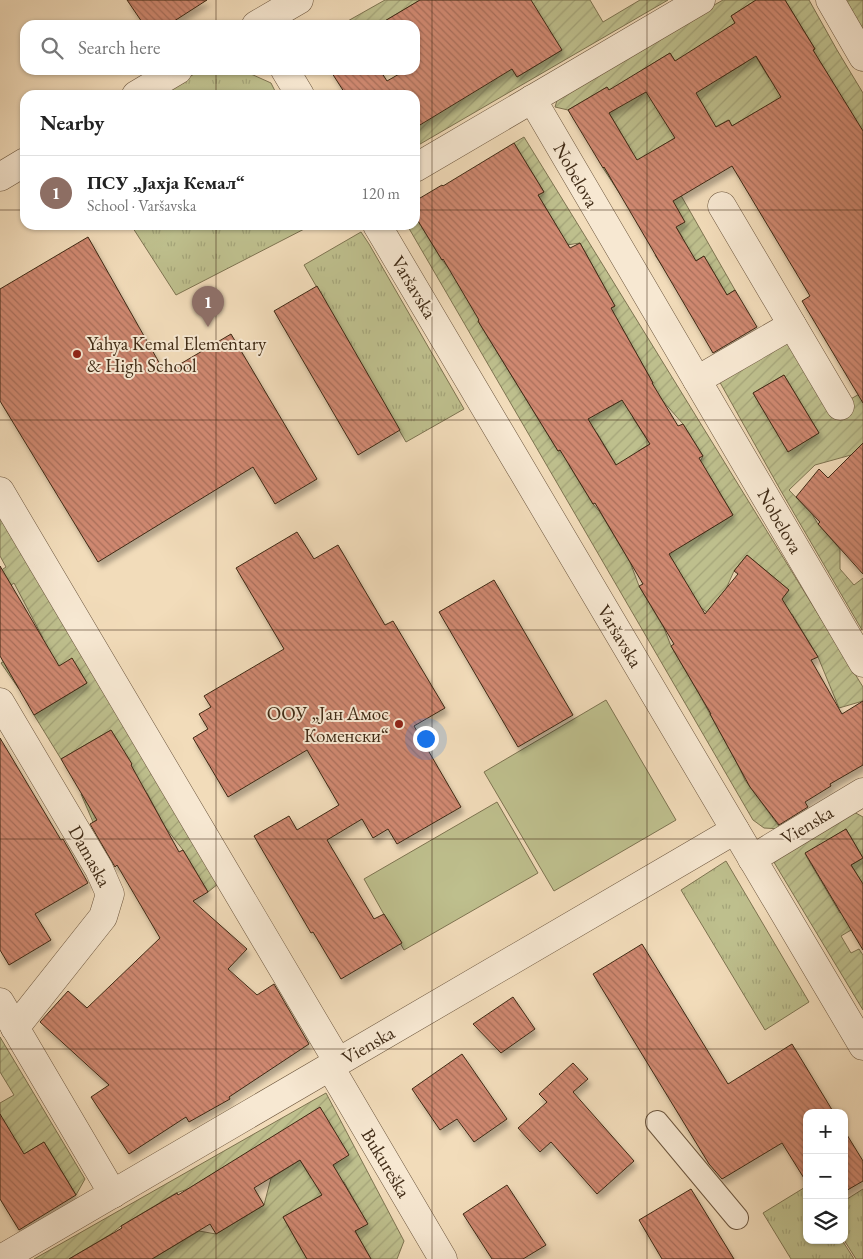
<!DOCTYPE html>
<meta charset="utf-8">
<style>
body{margin:0;font-family:"EB Garamond",serif;background:#f6f6f6;color:#222}
.controls{position:absolute;right:15px;bottom:15px;display:grid;overflow:hidden;border-radius:10px;box-shadow:0 1px 4px #0004}
.controls button{width:45px;height:45px;display:grid;place-items:center;padding:0;border:0;border-bottom:1px solid #e0e0e0;background:#fff;color:#222;font:25px sans-serif}
.you{position:absolute;left:425px;top:738px;width:18px;height:18px;margin:-12px;border:4px solid #fff;border-radius:50%;background:#1a73e8;box-shadow:0 0 0 8px #1a73e833}
.badge{display:grid;place-items:center;width:32px;height:32px;border-radius:50%;background:#2563eb;color:#fff;font-size:16px;font-weight:700}
.pin{position:absolute;translate:-50% -41px;filter:drop-shadow(0 1px 2px #0008)}
.pin::after{content:'';position:absolute;top:26px;width:18px;height:15px;background:inherit;clip-path:polygon(0 0,100% 0,50% 100%)}
.list{margin:0;padding:0;list-style:none}
h2{display:flex;justify-content:space-between;align-items:center;height:65px;margin:0;padding:0 20px;font-size:21px}
h2 small{font-size:16px;font-weight:400;color:#767676}
.list li{display:grid;grid-template-columns:32px 1fr auto;gap:15px;align-items:center;box-sizing:border-box;height:75px;padding:0 20px;border-top:1px solid #e0e0e0}
.list b{display:block;font-size:19px;white-space:nowrap}
.list p{margin:0;font-size:16px;white-space:nowrap;color:#767676}
.list em{font-size:16px;font-style:normal;color:#767676}
.icon{flex:none;width:28px;height:28px;fill:none;stroke:currentColor;stroke-width:2;stroke-linecap:round;stroke-linejoin:round}
.map{position:relative;flex:none;width:863px;height:1259px;overflow:hidden}
.search{position:absolute;background:#fff;box-shadow:0 1px 4px #0004;left:20px;top:20px;width:400px;height:55px;display:flex;align-items:center;gap:12px;box-sizing:border-box;padding:0 18px;border-radius:15px;color:#767676;font-size:19px}
.panel{position:absolute;background:#fff;box-shadow:0 1px 4px #0004;left:20px;top:90px;width:400px;height:140px;border-radius:15px}
.map>svg:first-child{display:block}
.grass{fill:url(#grass-tufts);stroke:#7e7451}
.garden{fill:url(#garden-furrows);stroke:#7e7451;fill-rule:evenodd}
.pitch{fill:#bebf8d;stroke:#7e7451}
.building{fill:url(#building-back-hatch);stroke:#3f2a15;fill-rule:evenodd;filter:url(#shadow)}
.lines{fill:none;stroke-linecap:round;stroke-linejoin:round}
.pedestrian-casing{stroke:#6c563e;stroke-width:24}
.minor-casing{stroke:#6c563e;stroke-width:29}
.tertiary-casing{stroke:#6c563e;stroke-width:29}
.pedestrian{stroke:#f7e8d2;stroke-width:22}
.minor{stroke:#f7e8d2;stroke-width:28}
.tertiary{stroke:#f7e8d2;stroke-width:28}
.grid{fill:none;stroke:#3f2a15;stroke-width:1;stroke-opacity:0.55}
.poi-dot{fill:#8f2418;stroke:#f7e8d2;stroke-width:2}
.labels{text-anchor:middle;dominant-baseline:central;stroke-width:4;stroke-linejoin:round;paint-order:stroke}
.street-label{font-size:19px;fill:#3f2a15;stroke:#f7e8d2}
.poi-label{font-size:19px;fill:#3f2a15;stroke:#f7e8d2;text-anchor:start}
</style>
<div class="map">
<svg width="863" height="1259" viewBox="0 0 863 1259">
<defs>
<pattern id="grass-tufts" width="24" height="20" patternUnits="userSpaceOnUse" patternTransform="scale(1.25)"><rect width="24" height="20" fill="#bebf8d"/><path d="M3 7l-1-3M5 7V3M7 7l1-3M15 17l-1-3M17 17v-4M19 17l1-3" fill="none" stroke="#a4a479"/></pattern>
<pattern id="garden-furrows" width="10" height="10" patternUnits="userSpaceOnUse" patternTransform="scale(1.25)"><rect width="10" height="10" fill="#bebf8d"/><path d="M-1 1l2-2M0 10L10 0M9 11l2-2" fill="none" stroke="#a4a479"/></pattern>
<pattern id="building-back-hatch" width="6" height="6" patternUnits="userSpaceOnUse" patternTransform="scale(1.25)"><rect width="6" height="6" fill="#cf8870"/><path d="M-1 5l2 2M0 0l6 6M5-1l2 2" fill="none" stroke="#a96f5b"/></pattern>
<filter id="shadow"><feDropShadow dx="3" dy="5.5" stdDeviation="2.5" flood-color="#0004"/></filter>
</defs>
<rect width="100%" height="100%" fill="#f2dcba"/>
<filter id="stains"><feTurbulence type="fractalNoise" baseFrequency=".004" numOctaves="4"/><feColorMatrix values="0 0 0 0 .2 0 0 0 0 .09 0 0 0 0 .02 0 0 0 .5 -.17"/></filter>
<radialGradient id="worn" r=".72"><stop offset=".6" stop-color="#630" stop-opacity="0"/><stop offset="1" stop-color="#630" stop-opacity=".3"/></radialGradient>
<!-- grass -->
<g class="grass">
<polygon points="201,70 242,70 271,83 277,95 159,95"/>
<polygon points="131,225 312,225 176,295"/>
<polygon points="361,232 369,244 464,409 406,442 304,265"/>
<polygon points="726,861 809,1002 765,1030 681,890"/>
<polygon points="807,1186 807,1240 842,1240 854,1259 791,1259 763,1213"/>
<polygon points="863,1189 863,1259 856,1259 844,1240 844,1201"/>
</g>
<!-- garden -->
<g class="garden">
<polygon points="385,0 420,0 378,25 348,25 346,22"/>
<path d="M 502,0 L 590,0 L 603,22 L 640,0 L 668,0 L 415,147 L 415,70 ZM 492,37 L 562,50 L 517,77 Z"/>
<path d="M 723,0 L 756,0 L 731,16 L 769,78 L 815,49 L 785,0 L 809,0 L 837,50 L 863,93 L 863,135 L 754,113 L 732,126 L 728,120 L 708,131 L 681,134 L 655,150 L 735,290 L 727,295 L 704,256 L 669,276 L 655,255 L 683,238 L 676,227 L 622,197 L 603,168 L 631,150 L 609,113 L 619,107 L 607,87 L 568,110 L 555,107 L 558,97 L 594,73 ZM 725,30 L 745,63 L 720,78 ZM 670,53 L 702,105 L 636,74 Z"/>
<polygon points="840,0 863,0 863,38"/>
<path d="M 524,137 L 863,687 L 863,701 L 839,708 L 818,657 L 792,614 L 764,621 L 716,619 L 700,607 L 661,544 L 627,483 L 597,433 L 592,430 L 492,312 L 478,321 L 558,451 L 574,447 L 569,465 L 593,504 L 600,512 L 630,562 L 639,586 L 664,628 L 671,646 L 698,692 L 738,765 L 745,780 L 781,829 L 764,828 L 753,820 L 407,225 L 415,225 L 415,216 L 442,260 L 448,267 L 565,334 L 606,409 L 653,383 L 622,328 L 610,309 L 615,306 L 580,243 L 560,246 L 550,229 L 556,225 L 538,195 L 544,192 L 514,143 ZM 662,400 L 683,424 L 703,456 L 695,472 L 711,478 L 733,515 L 685,544 L 638,451 L 650,444 L 633,418 ZM 747,555 L 789,590 L 764,620 L 726,589 L 734,571 Z"/>
<path d="M 792,325 L 840,405 L 863,392 L 863,443 L 851,455 L 815,465 L 789,490 L 812,514 L 818,524 L 840,549 L 840,569 L 854,585 L 863,578 L 862,630 L 781,491 L 713,370 ZM 784,375 L 819,433 L 788,451 L 753,393 Z"/>
<polygon points="0,491 228,876 208,892 183,850 165,827 147,793 93,822 81,794 131,764 111,730 61,759 34,715 87,683 72,659 19,689 1,663 43,638 14,583 0,593 0,571 6,567 0,556"/>
<polygon points="854,812 863,817 863,884 851,865 863,858 846,829 805,854 840,913 863,900 863,923 841,936 851,953 859,949 863,955 863,1010 772,859"/>
<polygon points="0,1037 85,1179 76,1195 44,1142 2,1168 0,1103 14,1095 0,1072"/>
<polygon points="326,1093 404,1241 397,1259 371,1259 355,1231 367,1223 344,1182 283,1217 307,1259 152,1259 199,1231 216,1234 264,1205 271,1178 300,1160 311,1178 348,1155 320,1108 188,1189 176,1193 121,1226 111,1234 69,1259 34,1259"/>
</g>
<!-- pitch -->
<g class="pitch">
<polygon points="606,700 676,820 554,891 484,772"/>
<polygon points="497,802 538,873 404,950 364,879"/>
</g>
<!-- building -->
<g class="building">
<polygon points="127,0 207,0 168,25 144,25"/>
<polygon points="420,0 531,0 562,50 517,77 512,69 415,128 415,95 346,95 330,70 380,70 387,81 406,70 415,70 415,25 378,25"/>
<path d="M 756,0 L 785,0 L 815,49 L 813,50 L 863,131 L 863,403 L 802,301 L 810,296 L 732,166 L 673,201 L 685,222 L 676,227 L 696,261 L 704,256 L 727,295 L 735,290 L 757,327 L 713,353 L 604,167 L 603,168 L 568,110 L 607,87 L 609,90 L 670,53 L 675,61 L 735,23 L 731,16 ZM 756,56 L 781,97 L 732,126 L 729,120 L 716,127 L 696,93 ZM 646,92 L 675,138 L 637,160 L 609,113 Z"/>
<path d="M 514,143 L 544,192 L 538,195 L 570,248 L 580,243 L 615,306 L 611,308 L 653,383 L 652,383 L 678,426 L 683,424 L 703,456 L 699,458 L 733,515 L 669,554 L 705,614 L 738,574 L 734,571 L 747,555 L 789,590 L 782,599 L 818,657 L 811,660 L 842,714 L 863,701 L 863,765 L 830,784 L 831,786 L 805,802 L 808,807 L 779,825 L 750,787 L 710,714 L 711,714 L 671,646 L 674,644 L 639,586 L 643,584 L 595,503 L 593,504 L 560,450 L 558,451 L 478,321 L 479,320 L 443,259 L 442,260 L 415,216 L 415,201 L 442,185 L 443,186 ZM 622,400 L 650,444 L 616,465 L 588,419 Z"/>
<polygon points="88,237 165,373 231,334 317,479 275,504 253,467 98,562 0,401 0,289"/>
<polygon points="317,286 400,430 358,455 274,311"/>
<polygon points="784,375 819,433 788,452 753,393"/>
<polygon points="863,443 863,574 818,524 820,522 796,497 819,469 828,478"/>
<polygon points="297,532 314,559 338,545 385,625 393,621 445,708 414,726 461,807 397,844 388,829 373,838 362,819 327,840 374,919 384,914 402,943 341,979 313,932 311,933 254,836 289,816 297,830 339,805 307,750 228,797 193,738 208,729 199,714 211,707 204,696 284,649 236,568"/>
<polygon points="0,566 59,666 72,658 87,683 34,715 0,656"/>
<polygon points="494,580 573,715 518,747 439,612"/>
<polygon points="111,730 132,764 131,765 179,852 183,850 208,892 193,901 247,949 228,969 257,995 274,984 309,1044 229,1097 230,1099 189,1122 186,1117 129,1154 91,1097 109,1085 40,1022 68,991 87,1008 160,938 117,865 115,867 90,824 97,820 61,759"/>
<polygon points="0,738 61,840 63,839 88,883 35,914 51,940 9,965 0,950"/>
<polygon points="846,829 863,858 851,865 863,884 863,950 805,853"/>
<polygon points="642,944 728,1084 792,1044 834,1113 807,1113 807,1183 782,1143 722,1179 709,1164 593,974"/>
<polygon points="513,997 535,1029 501,1053 473,1024"/>
<polygon points="462,1054 507,1119 474,1142 457,1119 440,1130 412,1089"/>
<polygon points="573,1063 588,1079 573,1092 634,1161 597,1194 551,1142 540,1152 518,1128 547,1102 539,1094"/>
<polygon points="320,1107 349,1155 333,1165 368,1224 355,1231 371,1259 307,1259 283,1217 322,1195 300,1160 254,1188 264,1205 216,1234 210,1224 152,1259 69,1259 122,1228 121,1226 177,1193 178,1195"/>
<polygon points="0,1114 24,1154 44,1142 76,1195 19,1230 0,1199"/>
<polygon points="844,1130 863,1161 863,1181 844,1192"/>
<polygon points="507,1185 546,1245 523,1259 492,1259 463,1214"/>
<polygon points="691,1189 734,1259 662,1259 639,1220"/>
</g>
<g class="lines">
<defs>
<polyline id="pedestrian" points="657,1122 737,1218"/>
<g id="minor">
<polyline points="830,0 863,57"/>
<polyline points="532,99 863,663"/>
<polyline points="415,168 701,0"/>
<polyline points="722,206 840,406"/>
<polyline points="697,380 792,325"/>
<polyline points="0,491 338,1062"/>
<polyline points="0,702 99,869 110,894 103,917 15,1028"/>
<polyline points="752,859 863,792"/>
<polyline points="0,1002 113,1194"/>
<polyline points="330,1067 443,1259"/>
<polyline points="1,1259 735,830"/>
</g>
<g id="tertiary">
<polyline points="256,25 299,0"/>
<polyline points="285,70 300,95"/>
<polyline points="136,95 178,70"/>
<polyline points="0,177 25,162"/>
<polyline points="377,225 863,1046"/>
</g>
</defs>
<!-- pedestrian casing -->
<use href="#pedestrian" class="pedestrian-casing"/>
<!-- minor casing -->
<use href="#minor" class="minor-casing"/>
<!-- tertiary casing -->
<use href="#tertiary" class="tertiary-casing"/>
<!-- pedestrian -->
<use href="#pedestrian" class="pedestrian"/>
<!-- minor -->
<use href="#minor" class="minor"/>
<!-- tertiary -->
<use href="#tertiary" class="tertiary"/>
</g>
<!-- grid -->
<path class="grid" d="M 216,0 L 216,25M 432,0 L 432,1259M 647,0 L 647,1259M 216,70 L 216,95M 0,210 L 25,210M 415,210 L 863,210M 216,225 L 216,1259M 0,420 L 863,420M 0,630 L 863,630M 0,839 L 863,839M 0,1049 L 863,1049"/>
<!-- markers -->
<g class="poi-dot">
<circle cx="77" cy="354" r="5"/>
<circle cx="399" cy="724" r="5"/>
</g>
<g class="labels">
<!-- street labels -->
<g class="street-label">
<text transform="translate(576 175) rotate(60)">Nobelova</text>
<text transform="translate(414 287) rotate(59)">Varšavska</text>
<text transform="translate(780 521) rotate(60)">Nobelova</text>
<text transform="translate(620 636) rotate(59)">Varšavska</text>
<text transform="translate(807 825) rotate(-31)">Vienska</text>
<text transform="translate(90 856) rotate(61)">Damaska</text>
<text transform="translate(368 1045) rotate(-30)">Vienska</text>
<text transform="translate(386 1163) rotate(59)">Bukureška</text>
</g>
<!-- poi labels -->
<g class="poi-label">
<text x="87" y="343">Yahya Kemal Elementary<tspan x="87" dy="22">&amp; High School</tspan></text>
<text x="389" y="713" text-anchor="end">ООУ „Јан Амос<tspan x="389" dy="22">Коменски“</tspan></text>
</g>
</g>
<rect width="100%" height="100%" filter="url(#stains)"/>
<rect width="100%" height="100%" fill="url(#worn)"/>
</svg>
<div class="controls">
<button>+</button>
<button>−</button>
<button><svg class="icon" aria-label="layers" viewBox="0 0 24 24"><path d="M12 4l9 5-9 5-9-5zM3 14l9 5 9-5"/></svg></button>
</div>
<div class="you"></div>
<div class="pin badge" style="left:208px;top:327px;background:#8d6e63">1</div>
<div class="search"><svg class="icon" aria-label="search" viewBox="0 0 24 24"><circle cx="10" cy="10" r="6"/><path d="M15 15l6 6"/></svg>Search here</div>
<section class="panel">
<h2>Nearby<small></small></h2>
<ul class="list">
<li><span class="badge" style="background:#8d6e63">1</span><div><b>ПСУ „Јахја Кемал“</b><p>School · Varšavska</p></div><em>120 m</em></li>
</ul>
</section>
</div>
